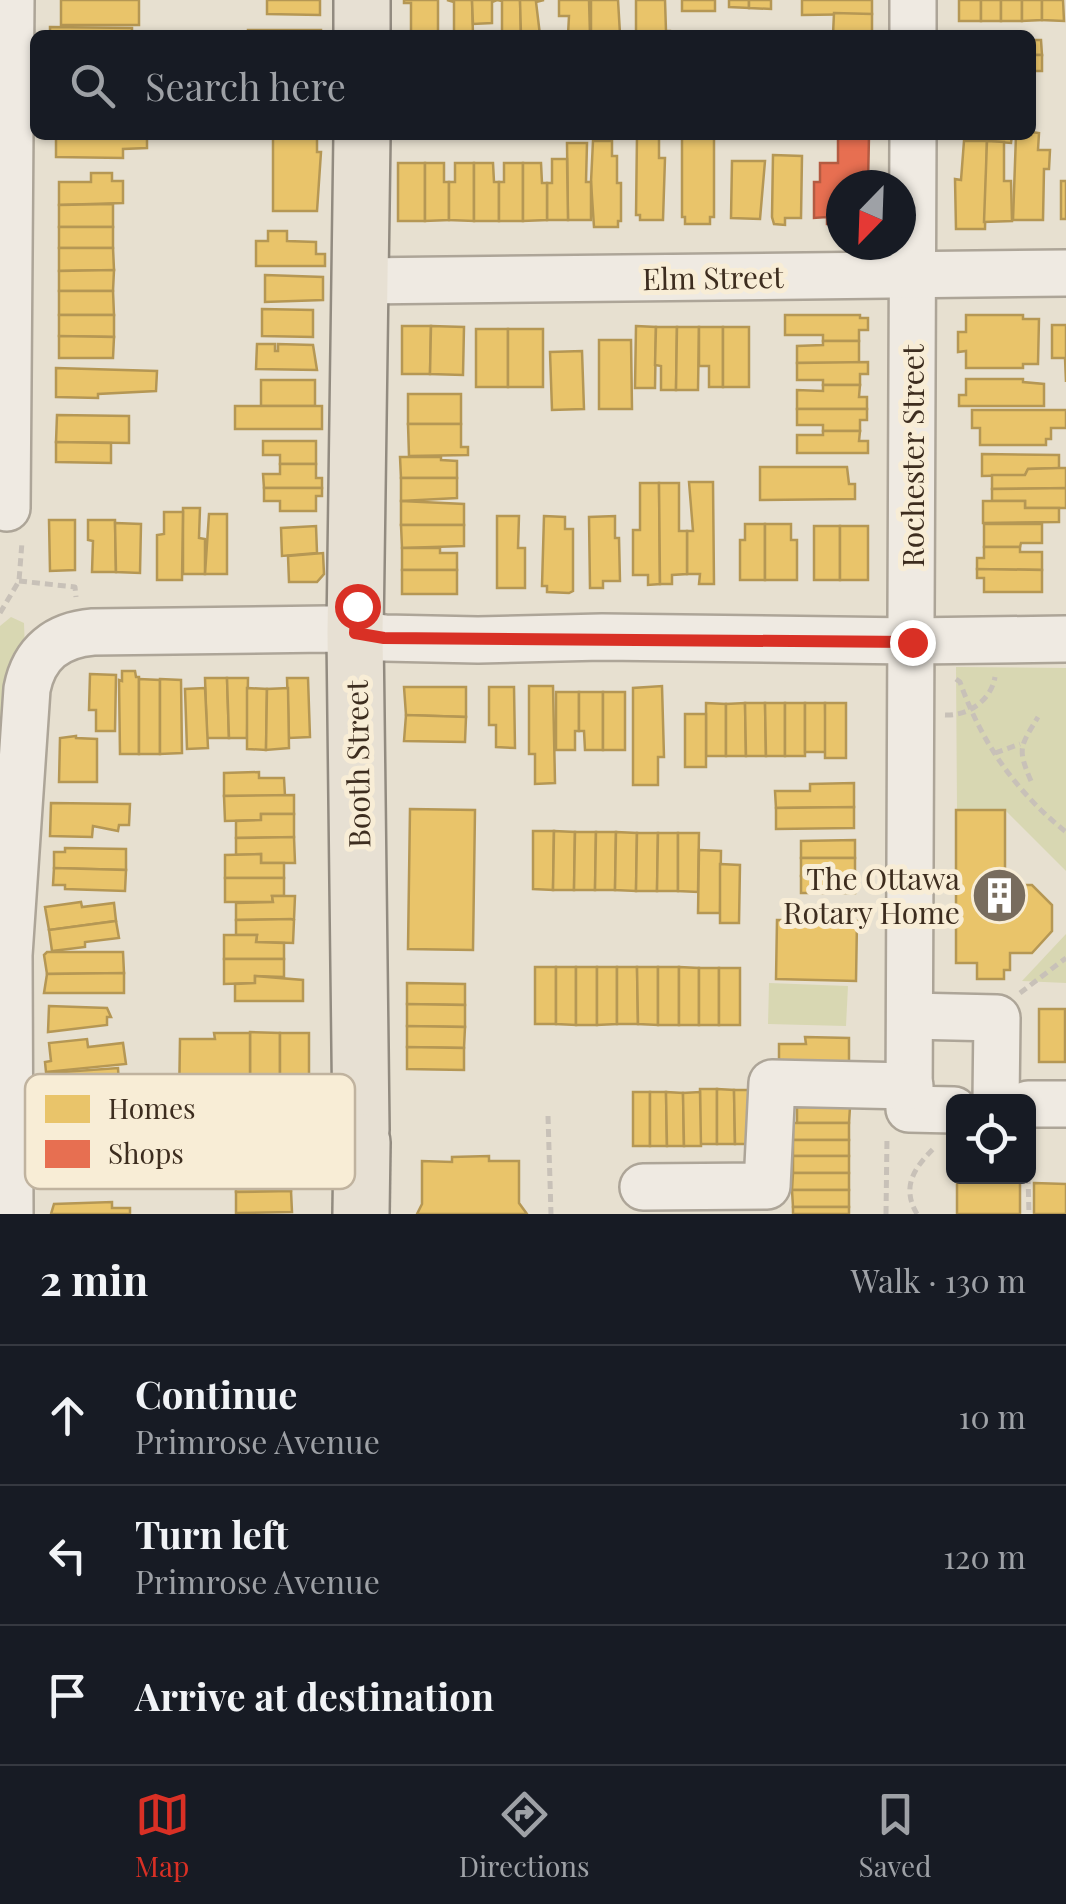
<!DOCTYPE html>
<meta charset="utf-8">
<style>
body{margin:0;font-family:"Playfair Display",serif;background:#242831;color:#f1f3f6}
.controls{position:absolute;right:30px;bottom:30px;display:grid;overflow:hidden;border-radius:15px;box-shadow:0 2px 8px #0004}
.controls button{width:90px;height:90px;display:grid;place-items:center;padding:0;border:0;border-bottom:2px solid #363941;background:#171b24;color:#f1f3f6;font:50px sans-serif}
.compass{position:absolute;left:826px;top:170px;width:90px;height:90px;border-radius:50%;background:#171b24;box-shadow:0 2px 8px #0004;rotate:203deg}
.stop{position:absolute;width:30px;height:30px;margin:-22px;border:8px solid #d93025;border-radius:50%;background:#fff}
.stop.end{background:#d93025;border-color:#fff;box-shadow:0 2px 10px #0008}
.list{margin:0;padding:0;list-style:none}
h2{display:flex;justify-content:space-between;align-items:center;height:130px;margin:0;padding:0 40px;font-size:42px}
h2 small{font-size:32px;font-weight:400;color:#9ea1a6}
.list li{display:grid;grid-template-columns:65px 1fr auto;gap:30px;align-items:center;box-sizing:border-box;height:140px;padding:0 40px;border-top:2px solid #363941}
.list b{display:block;font-size:38px;white-space:nowrap}
.list p{margin:0;font-size:32px;white-space:nowrap;color:#9ea1a6}
.list em{font-size:32px;font-style:normal;color:#9ea1a6}
.icon{flex:none;width:55px;height:55px;fill:none;stroke:currentColor;stroke-width:2;stroke-linecap:round;stroke-linejoin:round}
.map{position:relative;flex:none;width:1066px;height:1214px;overflow:hidden}
.search{position:absolute;background:#171b24;box-shadow:0 2px 8px #0004;left:30px;right:30px;top:30px;height:110px;display:flex;align-items:center;gap:25px;box-sizing:border-box;padding:0 35px;border-radius:15px;color:#9ea1a6;font-size:38px}
.sheet{height:550px;background:#171b24}
nav{display:flex;justify-content:space-around;align-items:center;box-sizing:border-box;height:140px;border-top:2px solid #363941;background:#171b24;font-size:28px;color:#9ea1a6}
nav a{display:grid;justify-items:center;gap:5px}
nav .on{color:#d93025}
.map>svg:first-child{display:block}
.green{fill:#d8d7b2}
.homes{fill:#e9c46a;stroke:#b59754;stroke-width:2.5}
.shops{fill:#e76f51;stroke:#b45b42;stroke-width:2.5}
.lines{fill:none;stroke-linecap:round;stroke-linejoin:round}
.minor-casing{stroke:#ada598;stroke-width:50}
.major-casing{stroke:#928b80;stroke-width:60}
.path{stroke:#c8c1b8;stroke-width:5;stroke-dasharray:8 5;stroke-linecap:butt}
.minor{stroke:#efeae2;stroke-width:45}
.major{stroke:#e7e0d3;stroke-width:55}
.route{stroke:#d93025;stroke-width:12}
.labels{text-anchor:middle;dominant-baseline:central;stroke-width:10;stroke-linejoin:round;paint-order:stroke}
.street-label{font-size:30px;fill:#3d2d1f;stroke:#f8edd6}
.poi-label{font-size:30px;fill:#3d2d1f;stroke:#f8edd6;text-anchor:end}
.key{fill:#f8edd6;stroke:#c0b39f;stroke-width:2.5}
.key-label{font-size:28px;fill:#3d2d1f}
</style>
<div class="map">
<svg width="1066" height="1214" viewBox="0 0 1066 1214">
<rect width="100%" height="100%" fill="#e7e0d0"/>
<!-- green -->
<g class="green">
<polygon points="11,617 24,623 25,651 7,674 9,721 0,777 0,626"/>
<polygon points="956,667 1066,668 1066,871 1006,811 957,810"/>
<polygon points="1066,934 1066,983 1022,981"/>
<polygon points="769,983 848,986 846,1026 768,1024"/>
</g>
<!-- homes -->
<g class="homes">
<rect x="61" y="0" width="78" height="25"/>
<polygon points="267,0 320,0 320,15 267,14"/>
<polygon points="404,0 438,0 438,35 411,35 411,3 404,3"/>
<polygon points="447,0 472,0 473,35 454,35 454,2"/>
<polygon points="472,0 497,0 492,2 492,23 473,24"/>
<polygon points="497,0 520,0 521,35 502,35 502,1"/>
<polygon points="520,0 544,0 536,2 540,35 521,35"/>
<polygon points="559,0 589,0 590,35 568,35 569,16 559,16"/>
<polygon points="591,0 618,0 620,34 591,33"/>
<polygon points="636,0 665,0 666,31 670,31 670,35 636,35"/>
<rect x="682" y="0" width="33" height="11"/>
<polygon points="729,0 749,0 749,8 729,7"/>
<polygon points="749,0 771,0 771,9 749,8"/>
<polygon points="802,0 872,0 872,14 802,15"/>
<rect x="959" y="0" width="22" height="21"/>
<rect x="981" y="0" width="20" height="21"/>
<rect x="1001" y="0" width="21" height="21"/>
<polygon points="1022,0 1042,0 1042,20 1022,21"/>
<polygon points="1042,0 1063,0 1064,21 1042,20"/>
<polygon points="834,13 872,14 872,35 833,35"/>
<polygon points="50,27 132,28 132,35 50,35"/>
<rect x="248" y="30" width="73" height="5"/>
<polygon points="1031,40 1041,40 1042,55 1031,55"/>
<rect x="1031" y="55" width="11" height="16"/>
<polygon points="1031,132 1039,133 1038,150 1050,150 1049,169 1044,169 1043,220 1013,220 1016,135 1031,135"/>
<polygon points="56,135 147,135 147,148 123,149 123,158 56,157"/>
<polygon points="273,135 317,135 317,152 321,152 317,211 273,211"/>
<polygon points="637,135 659,135 659,158 665,158 663,220 640,220 640,215 636,215"/>
<polygon points="682,135 714,135 714,217 710,217 710,224 685,224 685,217 682,217"/>
<polygon points="987,135 1012,135 1011,143 987,141"/>
<polygon points="593,141 612,141 612,156 617,156 617,183 621,183 621,221 618,221 618,227 594,227 591,182"/>
<polygon points="964,141 987,141 985,229 956,229 955,179 961,180"/>
<polygon points="987,141 1004,142 1004,181 1011,181 1012,221 984,222"/>
<polygon points="567,143 587,143 586,182 591,182 591,220 568,220"/>
<polygon points="773,155 802,156 801,218 785,218 785,225 774,224 772,217"/>
<polygon points="552,159 567,159 568,220 547,220 547,183 552,183"/>
<polygon points="732,161 765,161 760,219 731,218"/>
<rect x="398" y="163" width="27" height="58"/>
<polygon points="425,163 444,163 444,182 449,182 449,220 425,221"/>
<polygon points="455,163 474,163 474,221 449,220 449,182 455,182"/>
<polygon points="474,163 493,163 494,182 499,182 499,221 474,221"/>
<polygon points="504,163 523,163 523,221 499,221 499,182 504,182"/>
<polygon points="523,163 541,163 542,183 547,183 547,220 523,221"/>
<polygon points="91,173 112,173 112,181 123,181 123,203 59,205 59,182 91,182"/>
<rect x="1061" y="181" width="5" height="38"/>
<polygon points="113,204 113,227 59,227 59,205"/>
<rect x="59" y="227" width="54" height="21"/>
<polygon points="268,231 287,231 287,241 316,242 316,254 325,254 325,266 256,266 256,241 268,241"/>
<polygon points="59,248 113,248 114,270 59,271"/>
<polygon points="114,270 113,291 59,291 59,271"/>
<polygon points="265,275 323,277 323,300 265,302"/>
<polygon points="59,291 113,291 114,315 59,315"/>
<polygon points="262,309 313,310 313,337 262,336"/>
<polygon points="59,315 114,315 114,337 59,336"/>
<polygon points="785,315 860,315 860,318 868,318 868,330 859,330 859,341 823,341 823,335 785,335"/>
<polygon points="966,315 1023,315 1023,319 1039,319 1038,364 1023,364 1023,368 966,368 966,351 958,352 958,332 966,332"/>
<polygon points="1052,325 1066,325 1066,382 1065,358 1052,358"/>
<polygon points="402,326 431,326 430,374 402,374"/>
<polygon points="431,326 464,327 463,375 430,374"/>
<polygon points="636,326 656,327 655,388 635,388"/>
<polygon points="656,327 677,327 676,390 661,390 661,366 655,365"/>
<polygon points="677,327 699,327 698,390 676,390"/>
<polygon points="699,327 723,327 723,387 709,387 709,366 699,366"/>
<rect x="723" y="327" width="26" height="60"/>
<rect x="476" y="329" width="32" height="58"/>
<rect x="508" y="329" width="35" height="58"/>
<polygon points="59,336 114,337 113,358 59,358"/>
<polygon points="599,340 631,340 632,409 599,409"/>
<polygon points="823,341 859,341 859,363 797,363 797,346 823,345"/>
<polygon points="257,344 275,344 275,351 278,351 278,344 313,345 317,370 256,369"/>
<polygon points="582,351 584,409 552,410 550,352"/>
<polygon points="868,362 868,374 860,374 860,385 823,385 823,380 797,380 797,363"/>
<polygon points="56,368 157,371 156,391 98,394 98,398 56,397"/>
<polygon points="966,379 1023,379 1023,382 1044,384 1044,406 959,406 959,395 966,395"/>
<rect x="261" y="380" width="54" height="26"/>
<polygon points="823,385 860,385 859,397 867,397 867,409 797,409 797,390 823,391"/>
<rect x="408" y="394" width="53" height="30"/>
<rect x="235" y="406" width="87" height="23"/>
<polygon points="797,409 867,409 867,420 860,420 860,431 823,431 823,425 797,425"/>
<polygon points="972,410 1066,410 1066,428 1051,428 1051,439 1046,439 1046,445 980,445 980,428 972,428"/>
<polygon points="57,415 129,416 129,443 56,442"/>
<polygon points="408,424 461,424 461,447 468,447 468,455 409,456"/>
<polygon points="823,431 860,431 859,441 868,441 868,453 797,453 797,435 823,435"/>
<polygon points="263,441 316,441 316,464 280,464 280,455 263,455"/>
<polygon points="56,442 111,443 111,463 56,462"/>
<polygon points="982,454 1059,455 1059,468 1028,469 1025,475 982,476"/>
<polygon points="400,457 441,457 441,460 457,461 457,478 401,478"/>
<polygon points="280,464 316,464 316,478 322,478 322,488 264,488 263,474 280,474"/>
<polygon points="760,467 847,467 849,484 855,484 855,499 760,500"/>
<polygon points="1059,468 1066,468 1066,488 992,489 992,475 1025,475 1028,469"/>
<polygon points="401,478 457,478 457,498 401,501"/>
<polygon points="689,482 713,482 714,584 699,584 700,574 687,574 687,531 693,531"/>
<polygon points="640,483 659,483 660,584 648,585 648,575 633,575 633,530 640,530"/>
<polygon points="659,483 679,483 679,531 687,531 687,574 672,575 672,584 660,584"/>
<polygon points="264,488 322,488 322,496 316,496 316,511 280,511 280,501 264,501"/>
<polygon points="1066,488 1066,508 1025,508 1025,501 992,501 992,489"/>
<polygon points="401,501 464,504 464,525 401,525"/>
<polygon points="983,501 1025,501 1025,508 1059,508 1059,522 983,523"/>
<polygon points="183,508 200,508 199,538 205,539 205,574 183,574"/>
<polygon points="164,512 183,512 182,580 157,580 157,535 164,534"/>
<polygon points="209,514 227,514 227,574 205,574"/>
<polygon points="497,516 519,516 518,548 525,548 525,588 497,588"/>
<polygon points="544,516 565,517 565,529 573,529 573,591 569,593 547,592 547,586 542,586"/>
<polygon points="615,516 615,538 619,538 620,581 603,581 603,588 590,588 589,517"/>
<polygon points="49,520 75,520 75,570 50,571"/>
<polygon points="88,520 115,520 116,572 92,572 93,541 88,540"/>
<polygon points="115,523 141,524 140,573 116,572"/>
<polygon points="745,524 765,524 765,580 740,580 740,540 745,540"/>
<polygon points="765,524 791,524 791,540 797,540 797,580 765,580"/>
<polygon points="984,524 1042,524 1042,543 1021,543 1020,547 984,547"/>
<polygon points="401,525 464,525 464,546 402,548"/>
<polygon points="316,526 317,553 282,556 281,528"/>
<rect x="814" y="526" width="26" height="54"/>
<rect x="840" y="526" width="28" height="54"/>
<polygon points="984,547 1020,547 1020,552 1042,552 1042,570 977,569 977,558 984,558"/>
<polygon points="402,548 440,548 440,553 457,553 457,570 402,570"/>
<polygon points="323,553 324,574 317,582 289,582 288,556"/>
<polygon points="977,569 1042,570 1042,592 984,592 984,578 977,578"/>
<rect x="402" y="570" width="55" height="24"/>
<polygon points="122,671 135,671 136,677 139,677 139,754 120,754 119,680 122,681"/>
<polygon points="90,674 116,675 115,731 96,731 96,710 89,710"/>
<polygon points="205,678 227,678 229,738 207,738"/>
<polygon points="227,678 248,678 247,738 229,738"/>
<polygon points="287,678 308,678 310,737 289,738"/>
<polygon points="139,679 160,680 160,754 139,754"/>
<polygon points="160,679 181,680 182,753 160,754"/>
<polygon points="529,686 553,686 555,783 535,784 535,754 529,754"/>
<polygon points="662,686 664,757 658,757 658,785 633,785 633,688"/>
<polygon points="404,687 466,687 466,717 406,715"/>
<polygon points="489,687 514,687 515,748 496,747 496,725 489,725"/>
<polygon points="205,688 208,748 187,749 185,689"/>
<polygon points="247,688 267,689 266,750 247,749"/>
<polygon points="288,688 289,748 266,750 267,689"/>
<polygon points="556,692 579,692 579,731 575,731 575,750 556,750"/>
<polygon points="579,692 603,692 603,750 585,750 584,731 579,731"/>
<rect x="603" y="692" width="22" height="58"/>
<polygon points="706,703 726,704 726,756 706,756"/>
<polygon points="745,703 746,756 726,756 726,704"/>
<polygon points="745,703 765,703 766,756 746,756"/>
<polygon points="765,703 785,703 785,756 766,756"/>
<rect x="785" y="703" width="20" height="53"/>
<polygon points="805,703 825,703 826,752 805,752"/>
<rect x="825" y="703" width="21" height="55"/>
<rect x="685" y="714" width="21" height="53"/>
<polygon points="406,715 466,717 465,742 404,741"/>
<polygon points="76,736 76,738 97,739 97,782 59,782 60,738"/>
<polygon points="259,772 259,778 284,778 285,796 224,796 224,773"/>
<polygon points="854,783 854,807 776,808 775,791 810,791 810,784"/>
<polygon points="294,795 294,814 261,814 261,820 225,821 224,796"/>
<polygon points="51,803 130,804 129,825 119,825 118,831 93,826 92,837 50,836"/>
<polygon points="854,807 854,828 776,829 776,808"/>
<polygon points="410,809 475,810 473,950 408,949"/>
<polygon points="956,810 1005,810 1005,885 1032,885 1052,905 1052,931 1032,953 1010,953 1010,970 1004,970 1004,979 977,979 977,963 956,963"/>
<polygon points="261,814 294,814 294,837 236,838 236,821 261,820"/>
<polygon points="533,831 554,831 553,890 533,889"/>
<polygon points="554,831 575,832 574,890 553,890"/>
<polygon points="575,832 596,832 595,890 574,890"/>
<polygon points="596,832 616,832 615,890 595,890"/>
<polygon points="616,832 637,833 636,891 615,890"/>
<polygon points="637,833 658,833 657,891 636,891"/>
<polygon points="658,833 678,833 678,891 657,891"/>
<polygon points="678,833 699,833 698,892 678,891"/>
<polygon points="294,837 295,863 261,863 261,854 236,855 236,838"/>
<polygon points="855,840 855,858 801,858 801,841"/>
<polygon points="65,848 126,849 126,870 54,868 54,852 65,852"/>
<polygon points="699,850 721,851 720,913 698,913"/>
<polygon points="261,854 261,863 284,863 284,878 225,878 225,855"/>
<polygon points="801,858 855,858 855,875 801,876"/>
<polygon points="720,864 740,865 739,923 720,923"/>
<polygon points="54,868 126,870 125,891 65,889 65,885 53,885"/>
<polygon points="855,875 855,893 801,893 801,876"/>
<polygon points="225,878 284,878 284,896 272,896 273,902 225,902"/>
<polygon points="272,896 295,896 294,919 236,920 236,903 273,902"/>
<polygon points="81,902 82,907 114,903 116,921 49,930 45,907"/>
<polygon points="236,920 291,919 294,920 293,943 256,942 257,935 236,935"/>
<polygon points="777,920 857,921 856,981 776,979"/>
<polygon points="116,921 119,938 85,942 85,947 52,951 49,930"/>
<polygon points="224,935 257,935 256,942 284,943 284,959 224,959"/>
<polygon points="47,952 123,952 124,973 47,974 44,955"/>
<polygon points="224,959 284,959 284,977 255,976 255,983 224,984"/>
<rect x="535" y="967" width="21" height="57"/>
<polygon points="556,967 576,967 576,1025 556,1024"/>
<rect x="576" y="967" width="21" height="58"/>
<polygon points="597,967 617,967 617,1024 597,1025"/>
<polygon points="617,967 637,967 638,1024 617,1024"/>
<polygon points="637,967 658,967 658,1025 638,1024"/>
<rect x="658" y="967" width="21" height="58"/>
<polygon points="679,967 699,968 699,1025 679,1025"/>
<rect x="699" y="968" width="20" height="57"/>
<rect x="719" y="968" width="21" height="57"/>
<polygon points="124,973 124,993 44,993 47,974"/>
<polygon points="255,976 303,980 303,1001 235,1001 235,984 255,983"/>
<polygon points="407,983 465,984 465,1005 407,1004"/>
<polygon points="407,1004 465,1005 465,1027 407,1026"/>
<polygon points="49,1006 107,1008 111,1017 107,1017 107,1025 48,1032"/>
<rect x="1039" y="1009" width="26" height="53"/>
<polygon points="407,1026 465,1027 464,1048 407,1047"/>
<polygon points="250,1032 280,1033 280,1090 250,1090"/>
<polygon points="214,1033 250,1033 250,1100 179,1102 180,1039 215,1039"/>
<rect x="280" y="1033" width="29" height="57"/>
<polygon points="805,1037 849,1038 849,1069 779,1065 779,1044 806,1044"/>
<polygon points="87,1039 88,1047 123,1043 126,1064 46,1072 45,1062 51,1061 49,1043"/>
<polygon points="407,1047 464,1048 464,1070 407,1069"/>
<polygon points="118,1068 119,1085 105,1086 106,1095 48,1099 49,1073"/>
<rect x="700" y="1089" width="17" height="55"/>
<polygon points="717,1089 734,1090 735,1144 717,1144"/>
<polygon points="734,1090 751,1090 751,1144 735,1144"/>
<rect x="633" y="1092" width="17" height="54"/>
<polygon points="650,1092 666,1092 667,1146 650,1146"/>
<polygon points="666,1092 683,1093 684,1146 667,1146"/>
<polygon points="700,1092 701,1146 684,1146 683,1093"/>
<polygon points="797,1107 850,1107 849,1123 797,1123"/>
<rect x="793" y="1123" width="56" height="17"/>
<rect x="793" y="1140" width="56" height="16"/>
<polygon points="489,1156 489,1161 519,1161 519,1203 527,1214 417,1214 422,1204 422,1161 452,1162 452,1157"/>
<rect x="793" y="1156" width="56" height="17"/>
<polygon points="235,1170 291,1170 291,1191 236,1192"/>
<polygon points="793,1173 849,1173 849,1190 792,1190"/>
<rect x="957" y="1176" width="63" height="38"/>
<polygon points="1034,1183 1066,1184 1066,1214 1034,1214"/>
<polygon points="792,1190 849,1190 849,1207 793,1207"/>
<polygon points="291,1191 292,1212 236,1213 236,1192"/>
<polygon points="112,1202 112,1208 130,1208 130,1214 51,1214 54,1204"/>
<rect x="793" y="1207" width="56" height="7"/>
</g>
<!-- shops -->
<polygon class="shops" points="838,135 869,135 868,185 841,185 841,224 827,224 827,217 814,218 814,182 820,182 820,163 838,163"/>
<g class="lines">
<defs>
<g id="minor">
<polyline points="913,0 913,35"/>
<polyline points="913,135 909,1109 954,1110"/>
<polyline points="361,281 1066,273"/>
<polyline points="7,508 11,0"/>
<polyline points="911,1016 997,1018 996,1102"/>
<polyline points="1028,1104 1066,1104"/>
<polyline points="643,1187 767,1186 772,1083 910,1086"/>
<path d="M 10,1214 L 9,955 L 27,689 C 34,653 57,635 93,632 L 328,629 L 384,638 L 478,640 L 602,637 L 912,641 L 1066,639"/>
</g>
<g id="major">
<polyline points="362,35 362,0"/>
<polyline points="361,1130 355,633 362,135"/>
<polyline points="361,1214 362,1142"/>
</g>
</defs>
<!-- minor casing -->
<use href="#minor" class="minor-casing"/>
<!-- major casing -->
<use href="#major" class="major-casing"/>
<!-- path -->
<g class="path">
<polyline points="19,581 75,587 76,597"/>
<polyline points="0,613 19,581 22,542"/>
<path d="M 956,679 L 960,682 C 981,742 1016,792 1066,832"/>
<path d="M 945,715 C 969,716 991,700 995,677"/>
<polyline points="995,753 1020,744"/>
<path d="M 1031,781 C 1017,748 1020,747 1038,717"/>
<polyline points="1020,993 1066,958"/>
<polyline points="548,1116 551,1214"/>
<polyline points="1028,1176 1029,1214"/>
<polyline points="886,1214 887,1137"/>
<path d="M 917,1214 C 901,1187 914,1168 934,1148"/>
</g>
<!-- minor -->
<use href="#minor" class="minor"/>
<!-- major -->
<use href="#major" class="major"/>
</g>
<g class="lines">
<!-- route -->
<polyline class="route" points="357,606 355,633 384,638 912,642"/>
</g>
<!-- icons -->
<defs>
<symbol id="building-disc" viewBox="-11 -11 22 22"><circle r="9.5" fill="#786c5d" stroke="#f8edd6"/><path d="M-4-6H4V6H1V3H-1V6H-4ZM-2.5-4.3h1.7v1.8h-1.7ZM.8-4.3h1.7v1.8H.8ZM-2.5-1h1.7V.8h-1.7ZM.8-1h1.7V.8H.8Z" fill="#fff"/></symbol>
</defs>
<g fill-rule="evenodd">
<use href="#building-disc" x="968" y="864" width="63" height="63"/>
</g>
<g class="labels">
<!-- street labels -->
<g class="street-label">
<text transform="translate(713 277) rotate(-1)">Elm Street</text>
<text transform="translate(912 456) rotate(-90)">Rochester Street</text>
<text transform="translate(357 764) rotate(-91)">Booth Street</text>
</g>
<!-- poi labels -->
<g class="poi-label">
<text x="960" y="878">The Ottawa<tspan x="960" dy="34">Rotary Home</tspan></text>
</g>
</g>
<!-- legend -->
<rect x="25" y="1074" width="330" height="115" rx="15" class="key"/>
<rect x="45" y="1095" width="45" height="28" fill="#e9c46a"/>
<rect x="45" y="1140" width="45" height="28" fill="#e76f51"/>
<g class="key-label">
<text x="108" y="1119">Homes</text>
<text x="108" y="1164">Shops</text>
</g>
</svg>
<div class="controls">
<button><svg class="icon" aria-label="locate" viewBox="0 0 24 24"><circle cx="12" cy="12" r="6"/><path d="M12 2v4M12 18v4M2 12h4M18 12h4"/></svg></button>
</div>
<svg class="compass" viewBox="-18 -18 36 36"><path d="M0-13l5 13h-10z" fill="#e53935"/><path d="M0 13l5-13h-10z" fill="#9ea1a6"/></svg>
<div class="stop" style="left:357px;top:606px"></div>
<div class="stop end" style="left:912px;top:642px"></div>
<div class="search"><svg class="icon" aria-label="search" viewBox="0 0 24 24"><circle cx="10" cy="10" r="6"/><path d="M15 15l6 6"/></svg>Search here</div>
</div>
<section class="sheet">
<h2>2 min<small>Walk · 130 m</small></h2>
<ul class="list">
<li><svg class="icon" aria-label="ahead" viewBox="0 0 24 24"><path d="M12 20V5M6 11l6-6 6 6"/></svg><div><b>Continue</b><p>Primrose Avenue</p></div><em>10 m</em></li>
<li><svg class="icon" aria-label="left" viewBox="0 0 24 24"><path d="M17 20v-9H6M10 6l-5 5 5 5"/></svg><div><b>Turn left</b><p>Primrose Avenue</p></div><em>120 m</em></li>
<li><svg class="icon" aria-label="arrive" viewBox="0 0 24 24"><path d="M6 21V4h12l-3 4 3 4H6"/></svg><div><b>Arrive at destination</b></div></li>
</ul>
</section>
<nav>
<a class="on"><svg class="icon" aria-label="map" viewBox="0 0 24 24"><path d="M3 6l6-2 6 2 6-2v14l-6 2-6-2-6 2zM9 4v14M15 6v14"/></svg>Map</a>
<a><svg class="icon" aria-label="directions" viewBox="0 0 24 24"><path d="M12 3l9 9-9 9-9-9zM9 14v-3h6M13 9l2 2-2 2"/></svg>Directions</a>
<a><svg class="icon" aria-label="saved" viewBox="0 0 24 24"><path d="M7 4h10v16l-5-4-5 4z"/></svg>Saved</a>
</nav>
